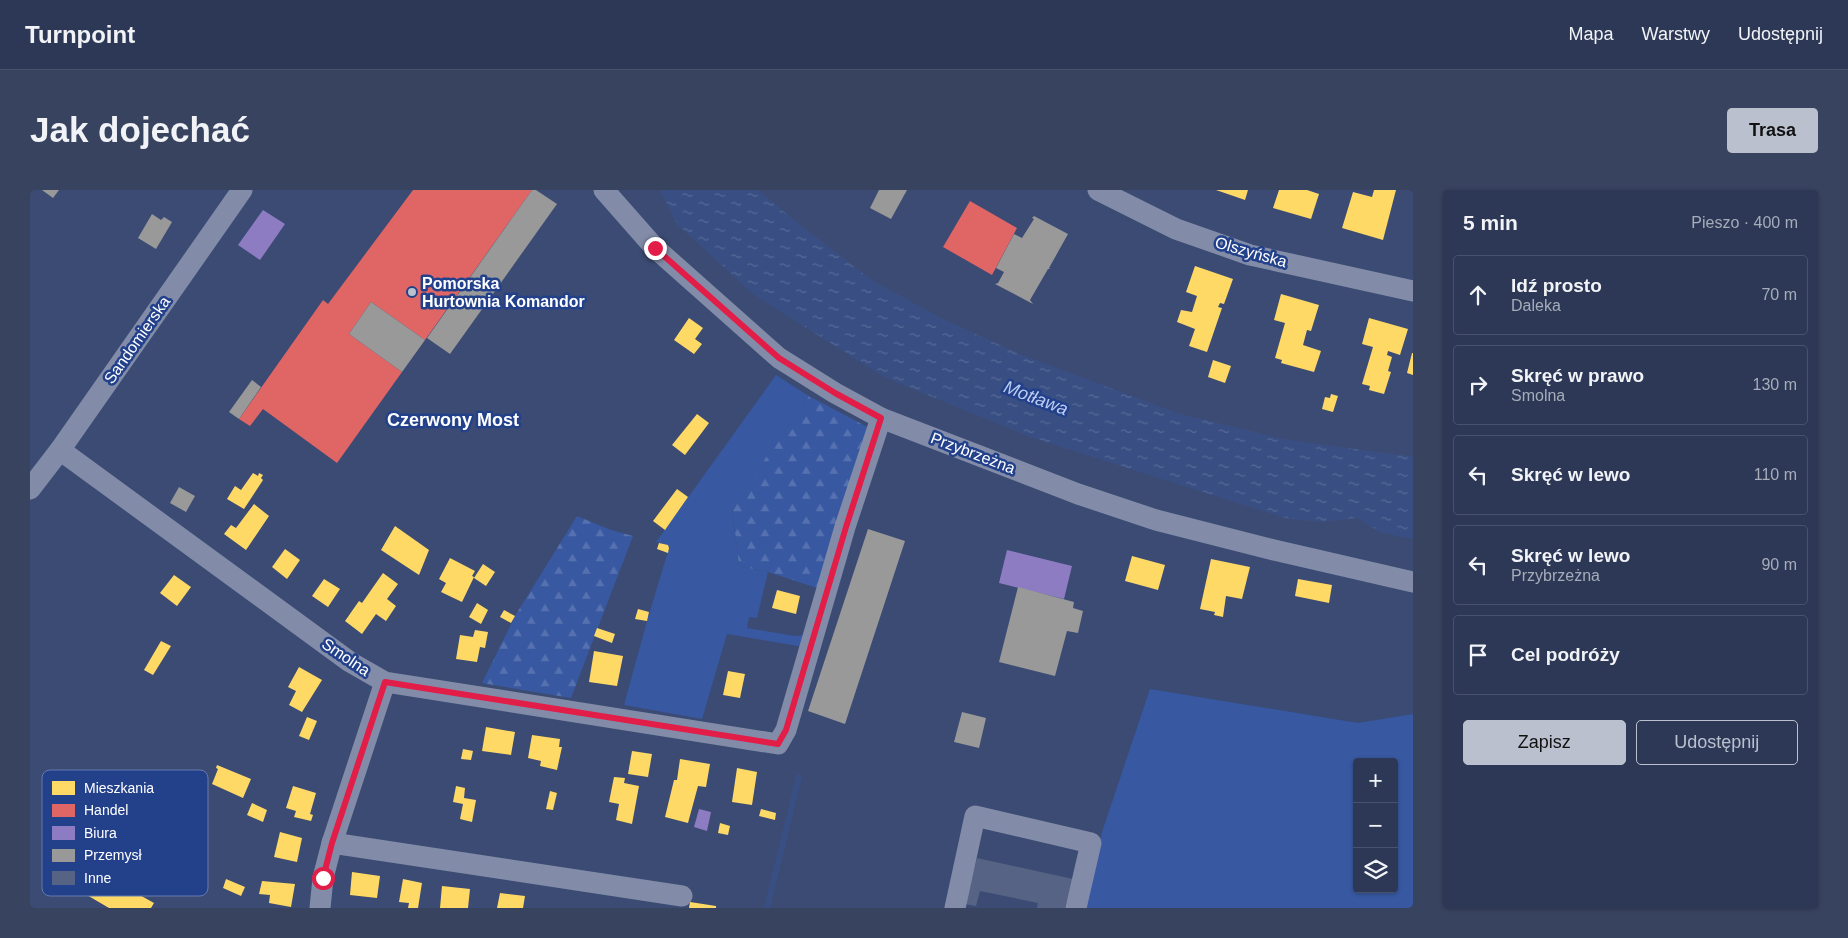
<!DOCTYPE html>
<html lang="pl">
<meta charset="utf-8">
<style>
body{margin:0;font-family:Arial,sans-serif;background:#384360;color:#f1f3f6}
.controls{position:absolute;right:15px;bottom:15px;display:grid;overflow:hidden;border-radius:5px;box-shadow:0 1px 4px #0004}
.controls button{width:45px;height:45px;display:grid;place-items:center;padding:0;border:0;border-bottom:1px solid #48526c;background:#2c3856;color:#f1f3f6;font:25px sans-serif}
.stop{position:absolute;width:15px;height:15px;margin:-11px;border:4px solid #e11d48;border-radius:50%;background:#fff}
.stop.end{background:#e11d48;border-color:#fff;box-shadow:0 1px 5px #0008}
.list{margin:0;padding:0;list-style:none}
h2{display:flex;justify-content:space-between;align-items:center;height:65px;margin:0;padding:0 20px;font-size:21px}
h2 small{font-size:16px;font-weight:400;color:#a6acb9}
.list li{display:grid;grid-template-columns:32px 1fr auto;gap:15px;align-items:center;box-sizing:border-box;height:80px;margin:0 10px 10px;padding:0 10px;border:1px solid #48526c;border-radius:5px}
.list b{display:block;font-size:19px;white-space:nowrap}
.list p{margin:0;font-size:16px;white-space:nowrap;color:#a6acb9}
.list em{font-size:16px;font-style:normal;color:#a6acb9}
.actions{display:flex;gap:10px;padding:15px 20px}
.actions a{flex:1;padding:11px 0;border:1px solid #bac0ce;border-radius:5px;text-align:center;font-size:18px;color:#bac0ce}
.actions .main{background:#bac0ce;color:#111}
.icon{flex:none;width:28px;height:28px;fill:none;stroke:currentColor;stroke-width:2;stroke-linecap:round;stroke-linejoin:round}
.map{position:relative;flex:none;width:1383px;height:718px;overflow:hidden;border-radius:5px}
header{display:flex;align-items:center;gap:30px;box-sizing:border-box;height:70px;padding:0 25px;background:#2c3856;border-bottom:1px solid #48526c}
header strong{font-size:24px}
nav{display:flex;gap:28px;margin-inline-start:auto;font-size:18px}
.intro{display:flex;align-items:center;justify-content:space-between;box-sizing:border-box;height:120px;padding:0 30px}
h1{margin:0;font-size:35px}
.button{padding:12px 22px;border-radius:5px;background:#bac0ce;color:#111;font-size:18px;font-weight:700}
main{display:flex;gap:30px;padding:0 30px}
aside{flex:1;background:#2c3856;border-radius:5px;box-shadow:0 1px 4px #0004}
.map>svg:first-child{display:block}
.grass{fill:#3858a1;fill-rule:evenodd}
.forest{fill:url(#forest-firs)}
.water{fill:url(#water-ripples)}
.homes{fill:#ffd966}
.shops{fill:#e06666}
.offices{fill:#8e7cc3}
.industry{fill:#999}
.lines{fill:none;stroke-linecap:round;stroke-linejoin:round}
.stream{stroke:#394f84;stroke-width:6}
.building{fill:#566384}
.minor{stroke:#828ca8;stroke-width:21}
.route{stroke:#e11d48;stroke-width:6}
.poi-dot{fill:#bac0ce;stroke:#23418b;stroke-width:2}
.labels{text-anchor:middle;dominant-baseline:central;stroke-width:5;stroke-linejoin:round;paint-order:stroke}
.street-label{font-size:16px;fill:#fff;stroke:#23418b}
.poi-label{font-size:16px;font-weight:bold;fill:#fff;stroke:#23418b;text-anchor:start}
.water-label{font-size:18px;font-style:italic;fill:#bccdf2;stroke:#23418b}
.neighbourhood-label{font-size:18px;font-weight:bold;fill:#fff;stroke:#23418b}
.key{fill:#23418b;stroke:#657aae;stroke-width:1}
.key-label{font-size:14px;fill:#fff}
</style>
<header>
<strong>Turnpoint</strong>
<nav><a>Mapa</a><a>Warstwy</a><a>Udostępnij</a></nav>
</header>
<div class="intro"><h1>Jak dojechać</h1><a class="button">Trasa</a></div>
<main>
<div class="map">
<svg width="1383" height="718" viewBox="0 0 1383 718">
<defs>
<pattern id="forest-firs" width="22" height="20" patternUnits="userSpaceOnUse" patternTransform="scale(1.25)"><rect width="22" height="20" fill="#3858a1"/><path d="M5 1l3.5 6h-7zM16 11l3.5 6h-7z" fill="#5671af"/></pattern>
<pattern id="water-ripples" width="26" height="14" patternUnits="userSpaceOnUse" patternTransform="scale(1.25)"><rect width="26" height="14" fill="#394f84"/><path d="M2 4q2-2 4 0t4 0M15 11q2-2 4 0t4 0" fill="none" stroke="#576996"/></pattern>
</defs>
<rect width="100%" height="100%" fill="#3b4b73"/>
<!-- grass -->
<g class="grass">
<polygon points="746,185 779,206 702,317 709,376 738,382 727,428 719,427 717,438 765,446 775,445 774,457 697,444 672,529 594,515 617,431 639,358 638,355 626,352"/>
<path d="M 1120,499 L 1328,533 L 1383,524 L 1383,718 L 1055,718 L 1072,642 ZM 1327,572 L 1364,572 L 1364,699 L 1327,699 Z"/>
</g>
<!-- forest -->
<g class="forest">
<polygon points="779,206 841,239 790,399 738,382 709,376 702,316"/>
<polygon points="547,326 581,340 603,346 541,508 452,493 485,426"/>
</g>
<!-- water -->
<polygon class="water" points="630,0 728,0 765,31 843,91 911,128 987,163 1147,223 1252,249 1383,267 1383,349 1349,342 1328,328 1290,332 1255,328 1000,247 854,187 723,104 647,34"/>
<!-- homes -->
<g class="homes">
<polygon points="1186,0 1218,0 1215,10"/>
<polygon points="1249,0 1277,0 1289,4 1281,29 1243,18"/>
<polygon points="1344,0 1366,0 1353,50 1312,38 1323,2 1342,7"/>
<polygon points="1165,76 1203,89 1194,114 1190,113 1188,117 1192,118 1177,162 1159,156 1165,139 1147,132 1151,120 1162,122 1167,106 1156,102"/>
<polygon points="1251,104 1289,115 1281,141 1277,140 1273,155 1291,161 1284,182 1251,173 1252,170 1245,168 1255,133 1244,130"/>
<polygon points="659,128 673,138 665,149 672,154 664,164 644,150"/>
<polygon points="1339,128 1378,139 1370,165 1358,161 1357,165 1362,167 1358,181 1361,182 1354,204 1339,200 1340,196 1332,194 1343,157 1332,154"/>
<polygon points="1382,163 1383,163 1383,185 1377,183"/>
<polygon points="1183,170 1201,176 1195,193 1178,187"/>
<polygon points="1301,204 1308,206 1303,222 1292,219 1295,207 1300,208"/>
<polygon points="667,224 679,233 655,265 642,255"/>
<polygon points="223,283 228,286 229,283 233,285 231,288 233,290 214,319 197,309 205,296 211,300"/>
<polygon points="647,299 658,307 635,340 623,331"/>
<polygon points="224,314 239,326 216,360 194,344 201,335 206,338"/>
<polygon points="365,336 399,360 389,385 351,360"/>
<polygon points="629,353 638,355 639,358 638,363 627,359"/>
<polygon points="255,359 270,370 257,389 242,377"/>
<polygon points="1102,366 1135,375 1128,400 1095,391"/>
<polygon points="420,368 445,381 442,386 444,387 432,412 411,402 416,393 409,389"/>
<polygon points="1181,369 1220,377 1212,409 1196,406 1193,427 1184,425 1185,422 1170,419"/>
<polygon points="453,374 465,382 456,396 444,388"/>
<polygon points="353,383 368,394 357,409 366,416 356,431 346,424 332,444 315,431 329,411 332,413"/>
<polygon points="144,385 161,397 147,416 130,403"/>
<polygon points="294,389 310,399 298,417 282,406"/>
<polygon points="1268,389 1302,395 1299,413 1265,406"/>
<polygon points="747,400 770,406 766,424 742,418"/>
<polygon points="447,413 458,420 451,434 439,427"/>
<polygon points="608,419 619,422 617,431 605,429"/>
<polygon points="474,420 485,426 481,433 470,427"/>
<polygon points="567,438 585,444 582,453 564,446"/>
<polygon points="445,440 458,442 455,458 450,457 447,472 426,469 430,445 443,447"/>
<polygon points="131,451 141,456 123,485 114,480"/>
<polygon points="564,461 593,466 587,496 559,492"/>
<polygon points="269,477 292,490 272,522 259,515 266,501 258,497"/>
<polygon points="698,481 715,484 710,508 693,505"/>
<polygon points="277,527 287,531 279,550 269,546"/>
<polygon points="456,537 485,542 481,565 452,561"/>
<polygon points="502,545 530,549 529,557 532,557 527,580 510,576 511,571 498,568"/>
<polygon points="433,559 443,561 441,570 431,569"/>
<polygon points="602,561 622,564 618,587 598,584"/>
<polygon points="650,569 680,574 676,597 668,596 658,633 635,627 644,590 647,590"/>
<polygon points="187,575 221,589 213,608 182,594 188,579 186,578"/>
<polygon points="707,578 727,582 722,615 702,612"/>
<polygon points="584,587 595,588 594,593 609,596 602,634 586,630 589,614 579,612"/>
<polygon points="263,596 286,603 280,624 283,625 281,631 264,627 266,621 256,618"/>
<polygon points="426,596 435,598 434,608 446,610 442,632 430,629 433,614 423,612"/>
<polygon points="520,601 527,603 523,620 516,619"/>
<polygon points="222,613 237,620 233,632 217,625"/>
<polygon points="731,619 746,623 745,630 729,626"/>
<polygon points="690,633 700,636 698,645 688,643"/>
<polygon points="250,642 272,648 267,672 244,667"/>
<polygon points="63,678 84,690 86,685 93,689 90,694 124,713 121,718 79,718 50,701"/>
<polygon points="322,682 350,686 347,708 320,705"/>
<polygon points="196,689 215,697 211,706 193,698"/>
<polygon points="373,689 392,693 388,718 378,718 379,713 369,712"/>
<polygon points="232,691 265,694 261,717 239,713 240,705 229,704"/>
<polygon points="412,696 440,699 438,718 410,718"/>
<polygon points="470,703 495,706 493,718 467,718"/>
<polygon points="660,712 686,716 686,718 659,718"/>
</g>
<!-- shops -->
<g class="shops">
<polygon points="383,0 502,0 395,150 341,112 319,144 372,182 307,273 233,219 220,236 209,229 293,110 298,114"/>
<polygon points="940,11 987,38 962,85 913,57"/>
</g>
<!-- offices -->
<g class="offices">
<polygon points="233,20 255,34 230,70 208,55"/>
<polygon points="977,360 1042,376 1034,409 969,393"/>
<polygon points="669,619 681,622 677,641 664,637"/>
</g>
<!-- industry -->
<g class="industry">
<polygon points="12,0 29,0 23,8"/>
<polygon points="502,0 506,0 527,14 420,164 397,148"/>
<polygon points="849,0 877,0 861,29 840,18"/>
<polygon points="122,24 131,30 134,27 142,32 126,59 108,48"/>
<polygon points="1004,26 1038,44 1019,78 1020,79 1018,79 1000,110 1003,114 965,94 968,93 974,82 966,78 984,44 992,48 1004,29 1002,28"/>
<polygon points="341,112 395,150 372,182 319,144"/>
<polygon points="222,190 231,197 209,229 199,222"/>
<polygon points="149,297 165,306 156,322 140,313"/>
<polygon points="838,339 875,351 815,534 778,521"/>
<polygon points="988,397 1044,412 1043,418 1053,421 1048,443 1037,441 1025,486 969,472"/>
<polygon points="932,522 956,528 949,558 924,552"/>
</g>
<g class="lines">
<!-- stream -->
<polyline class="stream" points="737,718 769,587"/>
</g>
<!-- building -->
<polygon class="building" points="947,668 1043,689 1035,718 1007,718 1008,713 950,701 946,716 935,714"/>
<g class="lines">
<!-- minor -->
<g class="minor">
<polyline points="574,0 625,58 749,168 805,203 851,228 1048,304 1126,330 1244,360 1383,392"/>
<polyline points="1068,0 1146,39 1220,65 1383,101"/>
<polyline points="30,260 320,472 355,492 748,554 756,540 815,337 851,228"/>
<polyline points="0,299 30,260 212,0"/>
<polyline points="302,653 652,706"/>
<polyline points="290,718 293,688 302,653 355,492"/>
<polyline points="925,718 945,626 1061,653 1046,718"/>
</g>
</g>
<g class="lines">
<!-- route -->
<polyline class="route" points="293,688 302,653 355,492 748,554 756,540 816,337 851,228 805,203 749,168 625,58"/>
</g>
<!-- markers -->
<circle class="poi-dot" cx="382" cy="102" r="5"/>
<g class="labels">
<!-- street labels -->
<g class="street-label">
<text transform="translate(1221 62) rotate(16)">Olszyńska</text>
<text transform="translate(107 150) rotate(-55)">Sandomierska</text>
<text transform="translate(943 263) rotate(21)">Przybrzeżna</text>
<text transform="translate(316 467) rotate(34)">Smolna</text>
</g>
<!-- poi labels -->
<g class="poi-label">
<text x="392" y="93">Pomorska<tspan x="392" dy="18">Hurtownia Komandor</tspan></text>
</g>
<!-- water labels -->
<g class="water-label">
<text transform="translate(1006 208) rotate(21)">Motława</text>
</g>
<!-- neighbourhood labels -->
<g class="neighbourhood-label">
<text x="423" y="230">Czerwony Most</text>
</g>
</g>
<!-- legend -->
<rect x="12" y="580" width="166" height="126" rx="8" class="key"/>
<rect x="22" y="591" width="23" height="14" fill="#ffd966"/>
<rect x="22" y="614" width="23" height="13" fill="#e06666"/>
<rect x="22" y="636" width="23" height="14" fill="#8e7cc3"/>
<rect x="22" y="659" width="23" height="13" fill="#999"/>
<rect x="22" y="681" width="23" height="14" fill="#566384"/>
<g class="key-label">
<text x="54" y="603">Mieszkania</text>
<text x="54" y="625">Handel</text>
<text x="54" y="648">Biura</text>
<text x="54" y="670">Przemysł</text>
<text x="54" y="693">Inne</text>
</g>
</svg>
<div class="controls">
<button>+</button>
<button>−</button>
<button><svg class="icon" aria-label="layers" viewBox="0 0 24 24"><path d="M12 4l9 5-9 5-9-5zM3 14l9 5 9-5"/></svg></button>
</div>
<div class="stop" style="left:293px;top:688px"></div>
<div class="stop end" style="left:625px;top:58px"></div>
</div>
<aside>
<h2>5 min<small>Pieszo · 400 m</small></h2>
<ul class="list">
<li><svg class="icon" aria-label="ahead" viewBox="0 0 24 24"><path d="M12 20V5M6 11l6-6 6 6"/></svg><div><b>Idź prosto</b><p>Daleka</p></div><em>70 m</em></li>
<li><svg class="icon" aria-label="right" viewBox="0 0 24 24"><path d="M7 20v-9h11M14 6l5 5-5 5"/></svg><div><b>Skręć w prawo</b><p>Smolna</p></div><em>130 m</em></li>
<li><svg class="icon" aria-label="left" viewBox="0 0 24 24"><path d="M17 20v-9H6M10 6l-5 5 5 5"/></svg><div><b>Skręć w lewo</b></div><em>110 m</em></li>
<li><svg class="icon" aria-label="left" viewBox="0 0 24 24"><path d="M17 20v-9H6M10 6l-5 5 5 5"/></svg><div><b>Skręć w lewo</b><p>Przybrzeżna</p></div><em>90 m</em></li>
<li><svg class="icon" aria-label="arrive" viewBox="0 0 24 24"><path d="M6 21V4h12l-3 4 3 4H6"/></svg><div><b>Cel podróży</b></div></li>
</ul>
<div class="actions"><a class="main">Zapisz</a><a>Udostępnij</a></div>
</aside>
</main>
